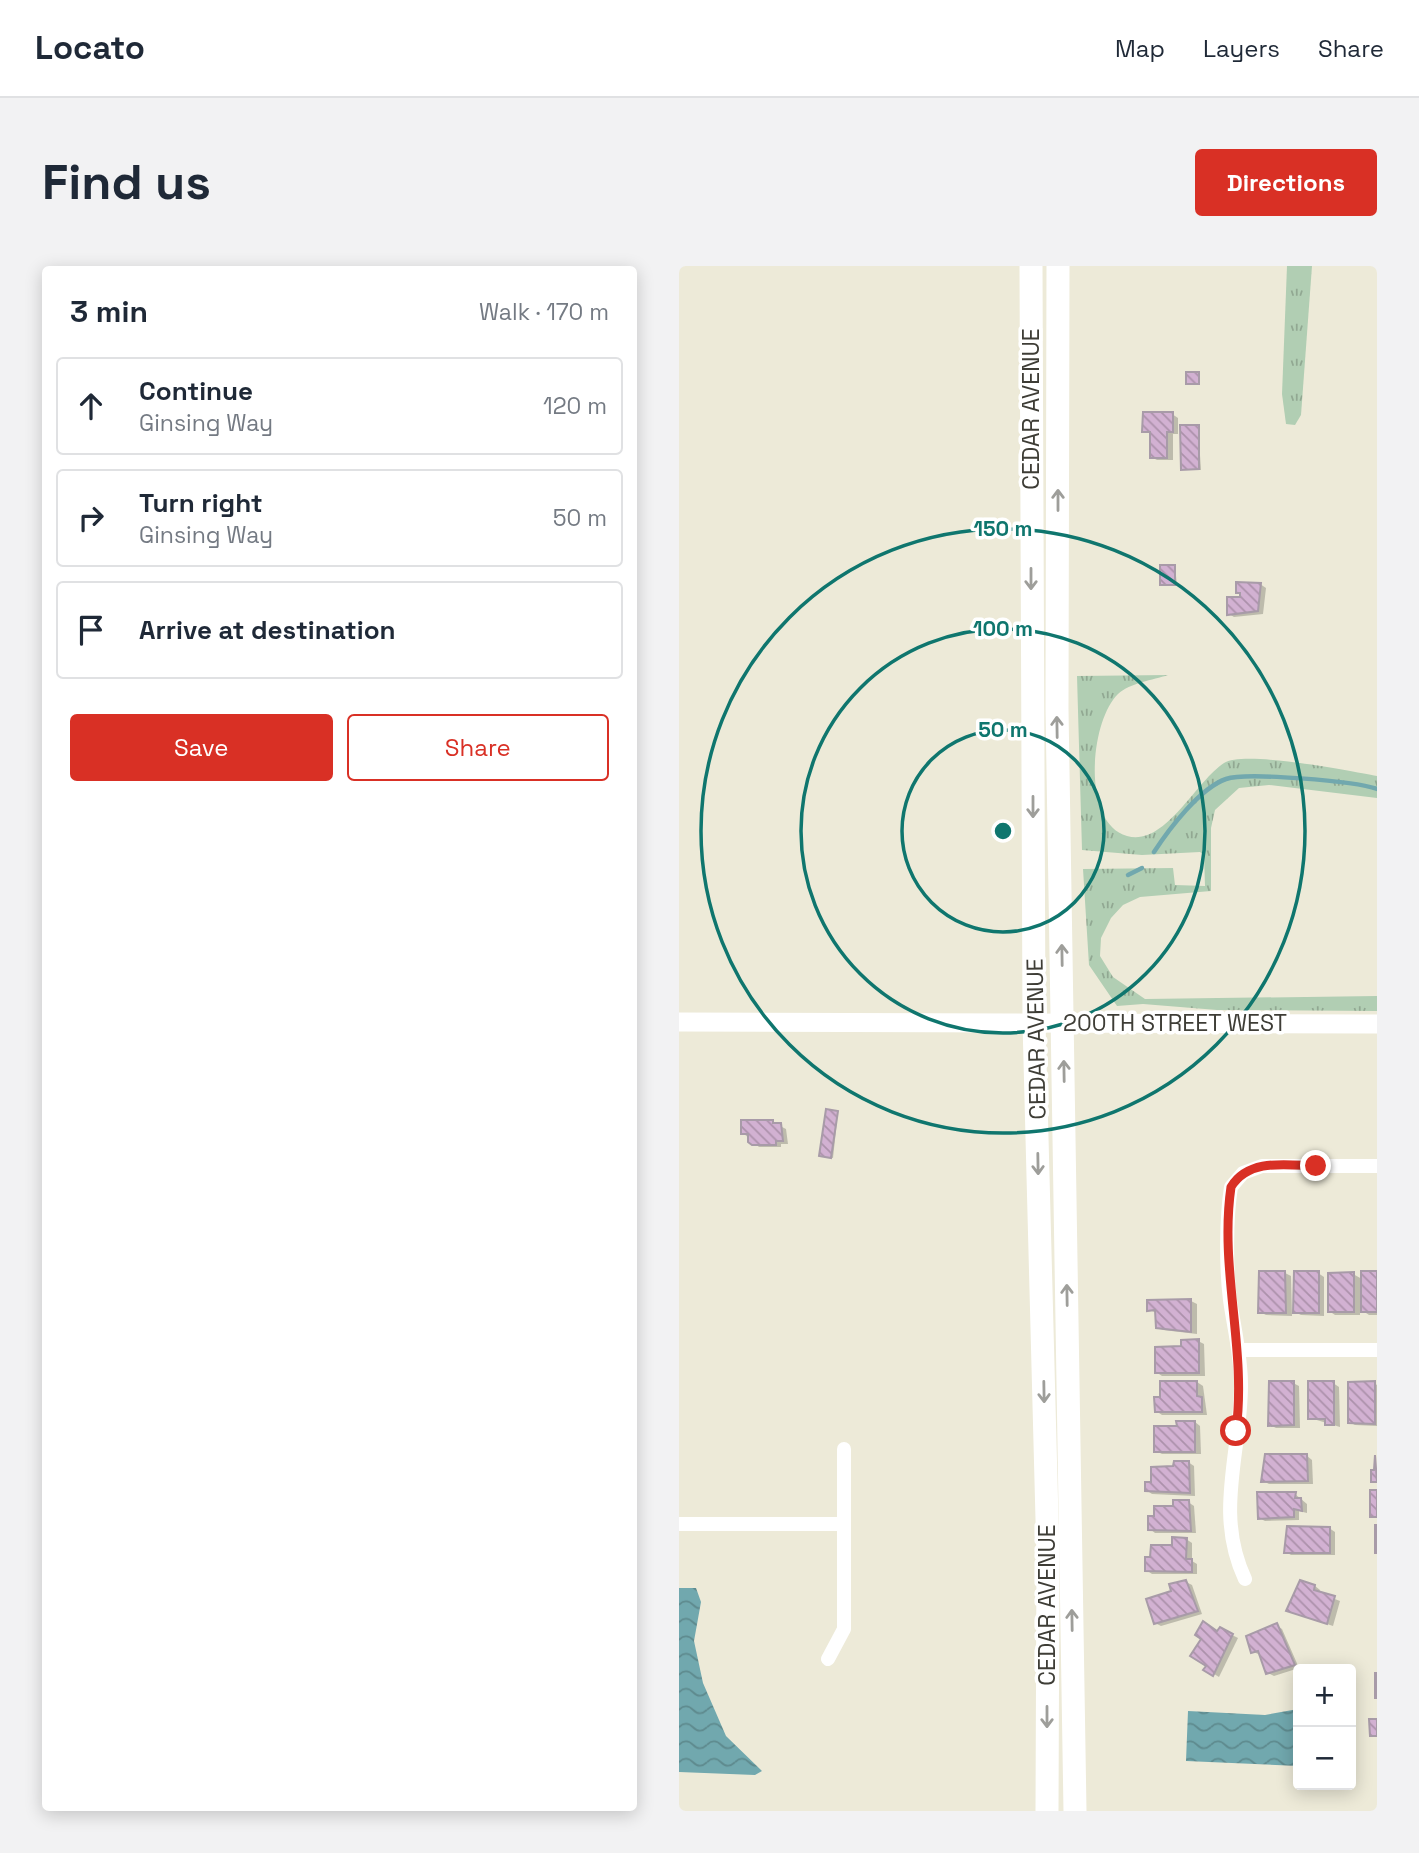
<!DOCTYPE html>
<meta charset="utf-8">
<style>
body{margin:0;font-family:"Space Grotesk",sans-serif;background:#f2f2f3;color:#1f2937}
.controls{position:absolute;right:21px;bottom:21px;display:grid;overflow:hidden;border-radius:7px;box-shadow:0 4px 18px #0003}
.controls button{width:63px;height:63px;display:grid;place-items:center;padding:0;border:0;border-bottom:2px solid #e0e1e3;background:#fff;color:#1f2937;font:35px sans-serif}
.stop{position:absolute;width:21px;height:21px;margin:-16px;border:5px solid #d93025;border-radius:50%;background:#fff}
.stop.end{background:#d93025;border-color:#fff;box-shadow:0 2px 7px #0008}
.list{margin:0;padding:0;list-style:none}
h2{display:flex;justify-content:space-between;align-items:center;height:91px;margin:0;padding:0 28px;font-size:30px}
h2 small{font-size:23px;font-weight:400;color:#747a83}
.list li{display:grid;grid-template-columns:46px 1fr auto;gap:21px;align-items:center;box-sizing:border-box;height:98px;margin:0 14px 14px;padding:0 14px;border:2px solid #e0e1e3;border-radius:7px}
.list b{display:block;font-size:26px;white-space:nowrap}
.list p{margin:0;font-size:23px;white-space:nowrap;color:#747a83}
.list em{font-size:23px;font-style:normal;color:#747a83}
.actions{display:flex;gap:14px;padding:21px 28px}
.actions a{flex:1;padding:16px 0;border:2px solid #d93025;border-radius:7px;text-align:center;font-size:24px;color:#d93025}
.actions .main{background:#d93025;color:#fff}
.icon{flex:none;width:38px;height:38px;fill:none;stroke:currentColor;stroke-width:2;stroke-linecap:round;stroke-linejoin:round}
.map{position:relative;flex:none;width:698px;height:1545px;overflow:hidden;border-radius:7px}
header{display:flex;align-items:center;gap:42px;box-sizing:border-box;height:98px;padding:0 35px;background:#fff;border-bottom:2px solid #e0e1e3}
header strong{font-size:33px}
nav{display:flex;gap:38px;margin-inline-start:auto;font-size:24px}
.intro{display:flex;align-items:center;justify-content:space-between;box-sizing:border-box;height:168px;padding:0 42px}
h1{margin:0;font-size:49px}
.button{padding:18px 32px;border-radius:7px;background:#d93025;color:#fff;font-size:24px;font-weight:700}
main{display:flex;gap:42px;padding:0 42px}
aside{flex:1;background:#fff;border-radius:7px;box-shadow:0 4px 18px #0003}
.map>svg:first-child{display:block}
.grass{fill:url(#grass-tufts)}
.water{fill:url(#water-waves)}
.shadow{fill:#0003}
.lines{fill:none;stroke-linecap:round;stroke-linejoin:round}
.stream{stroke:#71a8ae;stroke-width:4.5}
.building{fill:url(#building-back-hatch);stroke:#a89ba8;stroke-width:2}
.minor{stroke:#fff;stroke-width:14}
.tertiary{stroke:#fff;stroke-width:19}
.primary{stroke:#fff;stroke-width:23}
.oneway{stroke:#9e9e9a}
.route{stroke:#d93025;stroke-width:9}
.ring{fill:none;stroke:#0f766e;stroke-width:3.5}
.labels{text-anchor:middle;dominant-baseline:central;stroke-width:7;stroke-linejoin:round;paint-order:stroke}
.street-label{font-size:23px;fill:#3e3d36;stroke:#fff}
.centre{fill:#0f766e;stroke:#fff;stroke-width:3.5}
.ring-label{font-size:21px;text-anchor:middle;font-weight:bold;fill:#0f766e;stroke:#fff;stroke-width:7;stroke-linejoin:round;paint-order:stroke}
</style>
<header>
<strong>Locato</strong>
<nav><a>Map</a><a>Layers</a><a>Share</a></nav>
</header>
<div class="intro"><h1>Find us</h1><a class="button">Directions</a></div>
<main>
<aside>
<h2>3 min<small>Walk · 170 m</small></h2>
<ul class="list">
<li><svg class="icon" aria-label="ahead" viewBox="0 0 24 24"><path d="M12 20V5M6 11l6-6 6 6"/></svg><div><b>Continue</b><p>Ginsing Way</p></div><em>120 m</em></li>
<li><svg class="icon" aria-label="right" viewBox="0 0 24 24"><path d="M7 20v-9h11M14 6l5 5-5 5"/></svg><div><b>Turn right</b><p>Ginsing Way</p></div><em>50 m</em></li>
<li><svg class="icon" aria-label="arrive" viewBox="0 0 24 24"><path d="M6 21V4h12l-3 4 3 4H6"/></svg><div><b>Arrive at destination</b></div></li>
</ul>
<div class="actions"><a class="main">Save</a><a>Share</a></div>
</aside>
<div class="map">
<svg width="698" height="1545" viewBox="0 0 698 1545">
<defs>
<pattern id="grass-tufts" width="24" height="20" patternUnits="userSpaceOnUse" patternTransform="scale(1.75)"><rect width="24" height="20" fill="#b1ceb3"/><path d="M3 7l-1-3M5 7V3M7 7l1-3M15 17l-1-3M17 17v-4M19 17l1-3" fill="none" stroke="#91a892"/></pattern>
<pattern id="water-waves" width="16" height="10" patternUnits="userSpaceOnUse" patternTransform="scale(1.75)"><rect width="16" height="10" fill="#71a8ae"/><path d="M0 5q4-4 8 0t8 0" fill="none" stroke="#5e8a8e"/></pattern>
<pattern id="building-back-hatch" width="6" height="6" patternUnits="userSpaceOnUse" patternTransform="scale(1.75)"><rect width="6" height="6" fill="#d2b1d2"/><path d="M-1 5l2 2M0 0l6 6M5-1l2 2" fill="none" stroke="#ac91ab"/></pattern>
</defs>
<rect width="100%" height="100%" fill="#edead8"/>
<!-- grass -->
<g class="grass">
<polygon points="608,0 633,0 622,149 616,159 607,158 603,128"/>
<path d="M 489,409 C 474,414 451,417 439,428 C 411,455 402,557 448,570 C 486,581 516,516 545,497 C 565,484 671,505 698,510 L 698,532 L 590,519 L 560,522 L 536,544 L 532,562 L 532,625 L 461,631 L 444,639 L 432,652 L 422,672 L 421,690 L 434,711 L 466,733 L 698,730 L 698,745 L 538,744 L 464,738 L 438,740 L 410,699 L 404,603 L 494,602 L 496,619 L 526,620 L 525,589 L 521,586 L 463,589 L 403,584 L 398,410 Z"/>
</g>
<!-- water -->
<g class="water">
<polygon points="0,1322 17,1322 22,1336 15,1375 24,1417 47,1470 83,1505 76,1509 0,1506"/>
<polygon points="619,1443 619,1500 507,1495 509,1445 586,1449"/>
</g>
<!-- shadow -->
<g class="shadow">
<polygon points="493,148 499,152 499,168 494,168 494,194 478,194 472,191 473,168 465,165"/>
<polygon points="519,160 522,204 506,204 504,203"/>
<polygon points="496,301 498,319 483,318"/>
<polygon points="581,318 587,322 584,348 555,351 550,348 563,333 559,326"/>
<polygon points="159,846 154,892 144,890"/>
<polygon points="93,856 107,863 109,878 102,878 102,881 80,881 64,867"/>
<polygon points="606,1007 612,1010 613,1050 587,1049 581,1046"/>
<polygon points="639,1007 645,1011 645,1050 622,1049 616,1046"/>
<polygon points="683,1007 698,1007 698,1049 690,1049 681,1043 681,1049 656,1049 650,1045 674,1008 683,1013"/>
<polygon points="512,1035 518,1038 518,1068 484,1064 478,1061 478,1047 470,1044"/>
<polygon points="519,1075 525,1078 526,1110 483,1110 477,1106"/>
<polygon points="518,1116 524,1120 528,1149 483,1149 477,1145"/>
<polygon points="614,1117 620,1120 621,1162 597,1162 591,1159"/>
<polygon points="654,1117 660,1121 661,1161 631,1152"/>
<polygon points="695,1117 698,1119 698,1160 676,1159 670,1156"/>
<polygon points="516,1156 521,1160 522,1188 483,1188 477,1185"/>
<polygon points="628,1190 633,1194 634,1218 590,1218 584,1215"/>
<polygon points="509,1196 515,1200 516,1230 473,1228 467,1224 496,1202"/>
<polygon points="616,1228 628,1238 628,1247 620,1245 620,1254 586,1255 580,1252"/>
<polygon points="509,1236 515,1240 517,1267 476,1267 471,1263 477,1252"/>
<polygon points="650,1262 656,1266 656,1289 612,1289 607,1286"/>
<polygon points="507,1273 513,1277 513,1295 518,1298 518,1308 473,1308 467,1304"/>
<polygon points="507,1316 513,1319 523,1348 482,1360 476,1357 494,1327"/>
<polygon points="636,1320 641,1324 640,1327 661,1335 654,1360 615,1347"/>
<polygon points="597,1359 603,1363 620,1402 595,1410 589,1407 582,1389 574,1386"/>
<polygon points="541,1363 559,1372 540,1411 527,1403"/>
</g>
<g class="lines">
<!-- stream -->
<g class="stream">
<path d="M 475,586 C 490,563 521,522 547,513 C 567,506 676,515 698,523"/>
<polyline points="449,609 463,602"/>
</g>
</g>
<!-- building -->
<g class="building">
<rect x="507" y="106" width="13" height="12"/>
<polygon points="464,146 494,146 494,166 488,166 488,192 471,192 471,166 463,166"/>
<polygon points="501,159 520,159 520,203 502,204"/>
<rect x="481" y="299" width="15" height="20"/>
<polygon points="557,316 582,317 579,345 548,349 548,331 561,331 561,327 557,327"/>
<polygon points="147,843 159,845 152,892 140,890"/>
<polygon points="62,854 94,854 94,857 102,857 104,875 97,875 97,879 73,879 69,876 69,868 62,868"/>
<polygon points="580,1005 606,1005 607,1047 579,1047"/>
<polygon points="615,1005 640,1005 640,1047 614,1047"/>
<rect x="682" y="1005" width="16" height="41"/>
<polygon points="675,1006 675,1046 649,1046 649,1007"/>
<polygon points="512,1033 512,1066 477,1062 476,1044 468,1045 468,1034"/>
<polygon points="520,1073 520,1107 476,1107 476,1081 502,1080 502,1074"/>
<polygon points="481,1115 518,1115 518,1130 523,1131 523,1146 476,1146 475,1131 481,1131"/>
<polygon points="590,1115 615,1115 615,1159 589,1160"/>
<polygon points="629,1115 655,1115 655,1159 646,1159 646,1153 629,1153"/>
<polygon points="696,1115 696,1158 669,1157 669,1116"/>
<polygon points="497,1155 516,1155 516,1186 475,1186 475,1160 498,1160"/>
<polygon points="586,1188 628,1188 629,1215 582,1216"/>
<polygon points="696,1189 698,1216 692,1216 692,1204 695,1204"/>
<polygon points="495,1195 510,1195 511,1227 466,1225 466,1216 472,1216 472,1201 494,1200"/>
<rect x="691" y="1224" width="7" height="27"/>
<polygon points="578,1226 617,1226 616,1232 622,1232 623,1245 615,1243 615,1251 579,1253"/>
<polygon points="494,1234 510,1234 512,1265 469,1264 469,1250 475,1250 475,1240 494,1240"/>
<rect x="696" y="1259" width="2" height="28"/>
<polygon points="608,1260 651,1261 651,1287 605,1287"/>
<polygon points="493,1271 508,1272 507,1293 513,1293 513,1306 466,1305 466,1291 471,1291 472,1279 493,1279"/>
<polygon points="507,1314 519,1345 475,1358 467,1333 492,1325 490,1318"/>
<polygon points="621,1314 636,1319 635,1324 656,1330 648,1358 607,1345"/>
<polygon points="524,1355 538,1365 541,1361 554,1368 534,1410 524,1404 527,1400 511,1390 522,1373 516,1369"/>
<polygon points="598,1357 616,1399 587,1408 579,1385 572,1387 567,1370"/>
<rect x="696" y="1407" width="2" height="25"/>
<polygon points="690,1453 698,1453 698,1470 691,1470"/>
</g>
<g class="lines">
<!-- minor -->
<g class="minor">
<polyline points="560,1084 698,1084"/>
<polyline points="0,1258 165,1258"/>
<path d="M 566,1313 C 535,1247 562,1187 562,1119 C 562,1089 555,1062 551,1034 C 547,1002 547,953 552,921 L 564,907 L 583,900 L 698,900"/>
<polyline points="149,1393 165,1363 165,1183"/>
</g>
<!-- tertiary -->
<polyline class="tertiary" points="0,756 698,758"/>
<!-- primary -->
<g class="primary">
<polyline points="352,0 355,757 369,1291 368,1545"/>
<polyline points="379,0 378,443 396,1545"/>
</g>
</g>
<!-- one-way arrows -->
<defs><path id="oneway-shaft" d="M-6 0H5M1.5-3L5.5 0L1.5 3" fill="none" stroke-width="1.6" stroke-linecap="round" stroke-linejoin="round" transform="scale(1.75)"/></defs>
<g class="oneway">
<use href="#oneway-shaft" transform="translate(379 234) rotate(-90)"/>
<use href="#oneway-shaft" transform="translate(352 313) rotate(90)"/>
<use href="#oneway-shaft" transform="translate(378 461) rotate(-91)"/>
<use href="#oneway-shaft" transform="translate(354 541) rotate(90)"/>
<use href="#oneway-shaft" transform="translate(383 689) rotate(-91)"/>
<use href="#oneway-shaft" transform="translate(385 805) rotate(-91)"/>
<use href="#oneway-shaft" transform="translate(359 898) rotate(89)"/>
<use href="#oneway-shaft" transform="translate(388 1029) rotate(-91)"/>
<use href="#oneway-shaft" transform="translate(365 1126) rotate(89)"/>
<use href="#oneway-shaft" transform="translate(393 1354) rotate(-91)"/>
<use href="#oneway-shaft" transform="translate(368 1451) rotate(90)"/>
</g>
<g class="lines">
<!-- route -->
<path class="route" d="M 557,1165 C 568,1083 540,1003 552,921 C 570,892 607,899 637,900"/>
</g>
<!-- distance rings -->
<g class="ring">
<circle cx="324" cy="565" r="101"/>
<circle cx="324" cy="565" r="202"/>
<circle cx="324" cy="565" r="302"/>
</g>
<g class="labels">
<!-- street labels -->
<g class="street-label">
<text transform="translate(352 143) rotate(-90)">CEDAR AVENUE</text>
<text x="496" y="757">200TH STREET WEST</text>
<text transform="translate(357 773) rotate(-91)">CEDAR AVENUE</text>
<text transform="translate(368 1339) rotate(-90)">CEDAR AVENUE</text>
</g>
</g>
<circle cx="324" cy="565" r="10" class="centre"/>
<g class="ring-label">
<text x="324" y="270">150 m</text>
<text x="324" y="370">100 m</text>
<text x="324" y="471">50 m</text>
</g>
</svg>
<div class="controls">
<button>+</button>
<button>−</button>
</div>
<div class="stop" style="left:557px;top:1165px"></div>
<div class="stop end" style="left:637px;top:900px"></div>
</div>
</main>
